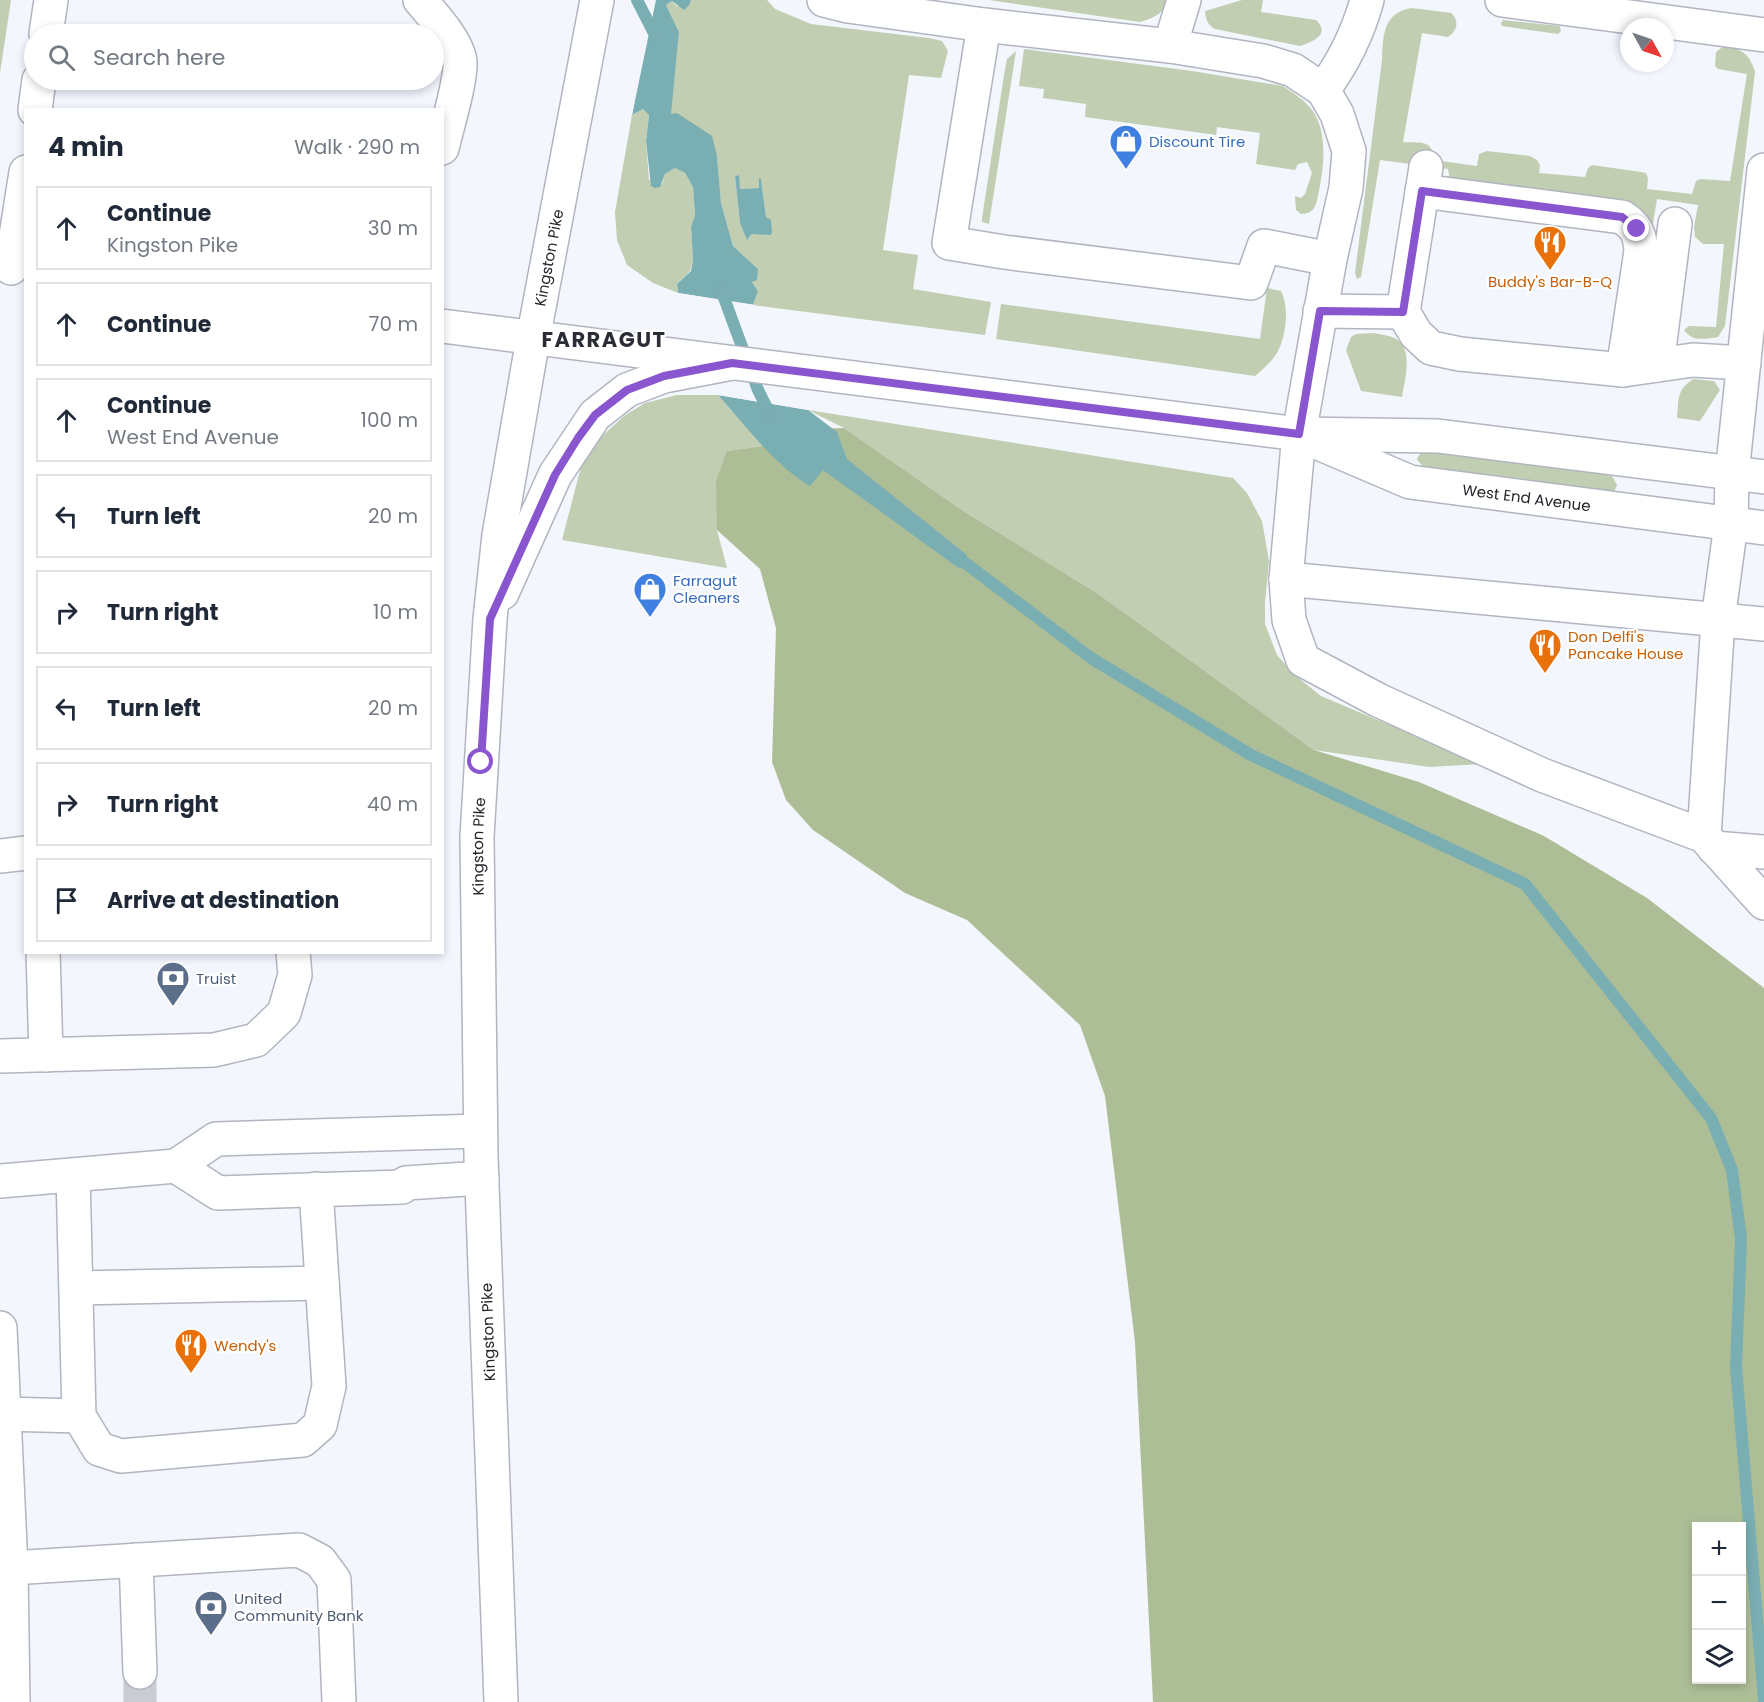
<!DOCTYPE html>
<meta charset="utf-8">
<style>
body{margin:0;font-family:Poppins,sans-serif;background:#f6f6f7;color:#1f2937}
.controls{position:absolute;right:18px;bottom:18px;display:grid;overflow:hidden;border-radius:0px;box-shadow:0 3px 9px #0003}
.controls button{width:54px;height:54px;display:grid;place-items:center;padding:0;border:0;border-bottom:2px solid #e0e1e3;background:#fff;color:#1f2937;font:30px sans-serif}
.compass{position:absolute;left:1620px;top:18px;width:54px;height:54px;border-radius:50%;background:#fff;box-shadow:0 3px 9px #0003;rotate:130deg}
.stop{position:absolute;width:18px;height:18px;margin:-14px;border:4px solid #8a56cf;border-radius:50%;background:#fff}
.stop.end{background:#8a56cf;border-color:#fff;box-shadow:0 2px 6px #0008}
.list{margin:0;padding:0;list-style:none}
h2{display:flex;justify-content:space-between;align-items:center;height:78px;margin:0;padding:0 24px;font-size:26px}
h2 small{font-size:20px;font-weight:400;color:#747a83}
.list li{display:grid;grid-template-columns:39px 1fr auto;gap:18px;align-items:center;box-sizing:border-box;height:84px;margin:0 12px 12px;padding:0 12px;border:2px solid #e0e1e3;border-radius:0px}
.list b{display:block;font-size:22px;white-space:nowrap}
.list p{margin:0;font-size:20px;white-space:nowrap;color:#747a83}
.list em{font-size:20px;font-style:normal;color:#747a83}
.icon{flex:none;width:33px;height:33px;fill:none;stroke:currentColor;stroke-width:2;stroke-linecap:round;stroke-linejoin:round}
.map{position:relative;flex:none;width:1764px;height:1702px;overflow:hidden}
.search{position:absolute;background:#fff;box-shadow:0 3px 9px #0003;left:24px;top:24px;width:420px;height:66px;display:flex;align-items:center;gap:15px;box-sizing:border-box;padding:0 21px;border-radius:33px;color:#747a83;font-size:22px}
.panel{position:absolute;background:#fff;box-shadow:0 3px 9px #0003;left:24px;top:108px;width:420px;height:846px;border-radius:0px}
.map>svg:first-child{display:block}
.green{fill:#c1ceb1;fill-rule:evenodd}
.forest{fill:#adbe97;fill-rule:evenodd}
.water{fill:#79aeb3}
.pier{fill:#f3f6fd}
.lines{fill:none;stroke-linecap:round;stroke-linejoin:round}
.stream{stroke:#79aeb3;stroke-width:12}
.minor-tunnel{stroke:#caccd3;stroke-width:33;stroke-dasharray:33 16;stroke-linecap:butt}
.minor-casing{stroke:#b1b5c0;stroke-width:36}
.major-casing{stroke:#b1b5c0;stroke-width:36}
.minor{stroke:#fff;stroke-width:33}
.major{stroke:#fff;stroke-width:33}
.route{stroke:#8a56cf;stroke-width:8}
.labels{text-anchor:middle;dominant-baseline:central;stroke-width:4.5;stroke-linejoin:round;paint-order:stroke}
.shop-label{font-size:15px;fill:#366cbe;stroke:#fff;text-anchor:start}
.street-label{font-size:15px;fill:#24252a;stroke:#fff}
.food-label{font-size:15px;fill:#c56008;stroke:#fff;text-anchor:start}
.service-label{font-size:15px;fill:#4e5e75;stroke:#fff;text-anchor:start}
.district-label{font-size:21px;font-weight:bold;letter-spacing:1.5px;fill:#2b2d36;stroke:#fff}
</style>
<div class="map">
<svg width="1764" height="1702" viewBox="0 0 1764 1702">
<rect width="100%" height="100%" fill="#f3f6fd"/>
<!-- green -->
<g class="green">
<polygon points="0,0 11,0 0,73"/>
<path d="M 691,0 L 767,0 L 775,9 L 811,24 L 929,38 L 942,41 L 948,51 L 941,78 L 909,75 L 883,250 L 918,255 L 913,289 L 991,302 L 985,335 L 753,305 L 758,291 L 752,282 L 758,269 L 733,246 L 721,203 L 717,156 L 670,114 L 679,32 L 666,5 L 672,1 L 677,6 L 690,4 ZM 738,175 L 740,189 L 759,188 L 761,179 L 766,217 L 748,239 L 740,223 L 735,176 Z"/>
<path d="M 989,0 L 1168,0 C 1164,14 1153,18 1140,22 Z"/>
<path d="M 1242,0 L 1263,0 L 1261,12 L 1316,20 C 1331,34 1313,42 1300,46 L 1215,29 C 1207,24 1206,20 1205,11 Z"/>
<path d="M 1412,8 L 1451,13 C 1460,21 1457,31 1448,37 L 1422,33 L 1403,142 C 1420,143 1433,139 1434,160 L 1477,166 L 1479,154 L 1487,151 L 1530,156 L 1537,160 L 1540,165 L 1539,173 L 1585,177 L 1588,168 L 1592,165 L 1641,172 L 1646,173 L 1648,178 L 1647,189 L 1692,194 L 1696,181 L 1701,179 L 1730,181 L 1747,74 L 1718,69 L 1715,66 L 1716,52 L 1724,46 C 1742,49 1750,54 1755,72 L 1725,326 L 1718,337 C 1705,339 1692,342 1684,330 L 1689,326 L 1716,327 L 1724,244 L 1703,244 L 1695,237 L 1694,227 L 1698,205 L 1657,199 L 1652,229 L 1450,180 L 1448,169 L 1380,160 L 1361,277 L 1357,279 L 1355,273 L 1382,60 C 1383,36 1383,12 1412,8 Z"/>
<polygon points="1503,20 1560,26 1561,31 1558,34 1502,26 1501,23"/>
<path d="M 1024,49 L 1192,71 L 1283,86 C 1293,93 1305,100 1312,110 C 1328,132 1324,166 1319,191 C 1317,198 1317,208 1310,212 C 1309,213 1302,214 1301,214 L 1296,210 L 1295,196 L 1301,198 L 1305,194 L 1312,173 L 1307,162 L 1298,164 L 1295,170 L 1256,164 L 1260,133 L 1217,127 L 1216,135 L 1085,117 L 1086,104 L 1043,98 L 1044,89 L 1019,86 Z"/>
<polygon points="1016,51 989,224 982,222 982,218 1004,75 1007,59"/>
<polygon points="643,109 649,114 646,141 649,180 662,184 665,174 675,168 685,173 693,187 695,215 691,227 693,260 690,271 677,284 678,293 653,283 627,265 617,240 615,212 632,115"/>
<path d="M 1267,288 L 1281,291 C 1290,308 1286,340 1275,356 C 1270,363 1262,370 1255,376 L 996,339 L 1001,304 L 1260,339 Z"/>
<path d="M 1373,333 C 1379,334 1386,335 1392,337 C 1415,345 1405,379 1402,397 L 1361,391 L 1346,350 L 1351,337 L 1356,334 Z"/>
<path d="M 1693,379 L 1714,381 L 1720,390 L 1700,421 L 1677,418 C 1679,399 1676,391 1693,379 Z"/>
<polygon points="677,395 718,395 763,446 727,451 717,530 727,568 562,540 582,463 602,436 624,416 645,403"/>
<polygon points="808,410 1233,478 1247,493 1262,521 1269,561 1265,603 1265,624 1277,655 1296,676 1321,696 1482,764 1429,767 1314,750 1097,593 965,512 844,428"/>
<path d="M 1431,450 L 1594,472 L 1612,476 L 1617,485 L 1614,492 L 1535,485 L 1424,467 L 1417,460 C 1418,453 1425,451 1431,450 Z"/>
</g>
<!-- forest -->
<path class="forest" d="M 844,428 L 965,512 L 1097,593 L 1314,750 L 1419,782 L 1544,836 L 1647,898 L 1764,988 L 1764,1702 L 1153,1702 L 1135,1342 L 1105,1096 L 1080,1025 L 967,920 L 905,893 L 813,830 L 786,800 L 772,762 L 776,628 L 760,569 L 717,530 L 716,481 L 727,451 L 763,446 L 813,429 ZM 1696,1526 L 1742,1526 L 1742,1680 L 1696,1680 Z"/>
<!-- water -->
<g class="water">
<polygon points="656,0 691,0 690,4 684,10 672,1 666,5 679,32 671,114 677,113 712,136 717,156 721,203 733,246 758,269 757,280 752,282 758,291 753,305 678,293 677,284 691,271 693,260 691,227 695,215 693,187 685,173 675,168 665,174 660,187 655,188 651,186 646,141 649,115 643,109 632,115"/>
<polygon points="739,175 740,189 759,188 759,178 761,179 766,217 771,220 772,233 770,235 752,234 747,240 740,223 735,176"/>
<path d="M 718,395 L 808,410 L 837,432 L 847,459 L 967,555 L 960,569 L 823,470 L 810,486 C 774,465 746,426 718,395 Z"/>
</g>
<!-- pier -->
<g class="pier">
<polygon points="652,0 653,0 632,115 629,113"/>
<polygon points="675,292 678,293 756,305 753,308 678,296"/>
<polygon points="718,392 807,407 808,410 718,395"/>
</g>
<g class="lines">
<!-- stream -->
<g class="stream">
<polyline points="637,0 657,39"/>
<polyline points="720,287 758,390 771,416"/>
<polyline points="952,553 1091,658 1251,755 1525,884 1711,1118 1732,1170 1741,1239 1736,1367 1764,1702"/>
</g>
<!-- minor-tunnel -->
<polyline class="minor-tunnel" points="140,1702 140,1672"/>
<defs>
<g id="minor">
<path d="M 420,0 C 433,15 458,42 460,62 C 461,81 447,127 442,148"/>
<polyline points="824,0 848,6 984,25 1170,46 1263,61 1293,70 1323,90 1337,114 1349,151 1346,188 1330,259 1299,434 1286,579 1289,620 1303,660 1378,700 1542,775 1704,836 1764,903"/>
<polyline points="1502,0 1764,35"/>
<polyline points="984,25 949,243 1004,252 1251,283 1264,246 1330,259"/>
<polyline points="46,34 51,0"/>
<polyline points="1170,46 1184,0"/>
<path d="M 1323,90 C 1343,63 1358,33 1367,0"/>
<polyline points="35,110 39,80"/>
<polyline points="1426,167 1403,312 1416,334 1431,348 1460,354 1623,370 1693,360 1744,363"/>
<path d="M 1422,191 L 1622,217 C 1636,226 1640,234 1641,251 L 1623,370"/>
<polyline points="11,268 26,172"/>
<polyline points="1320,311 1403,312"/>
<polyline points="442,326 1299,434 1438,436 1764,477"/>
<polyline points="1657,365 1675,224"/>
<path id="s1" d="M 1314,441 L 1410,482 L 1764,528"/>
<polyline points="1286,579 1764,624"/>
<polyline points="1704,836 1718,620 1731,524 1732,474 1764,170"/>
<polyline points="1714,848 1764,852"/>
<polyline points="0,856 26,853"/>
<polyline points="43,952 46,1055"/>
<polyline points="0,1056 214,1050 256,1040 284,1013 295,975 293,952"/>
<polyline points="480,1131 216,1139 176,1166 218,1193 402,1187 406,1183 482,1178"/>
<polyline points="73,1175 79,1416 99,1449 121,1456 303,1440 320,1425 329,1386 316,1189"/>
<polyline points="0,1181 176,1166"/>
<polyline points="77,1288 322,1283"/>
<polyline points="0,1328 11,1568 13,1702"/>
<polyline points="4,1414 79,1416"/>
<polyline points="136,1560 140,1672"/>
<polyline points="11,1568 299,1550 320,1561 334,1580 339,1702"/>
</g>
<g id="major">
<polyline points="502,593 555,475 595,415 627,390 664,376 732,363"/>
<path id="s2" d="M 501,1702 L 481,1157 L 477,837 L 490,619 L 499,535 L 533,339 L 597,0"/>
</g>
</defs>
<!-- minor casing -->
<use href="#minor" class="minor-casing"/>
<!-- major casing -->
<use href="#major" class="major-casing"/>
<!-- minor -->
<use href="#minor" class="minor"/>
<!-- major -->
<use href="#major" class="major"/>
</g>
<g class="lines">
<!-- route -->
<polyline class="route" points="481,762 490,619 555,475 578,438 595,415 627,390 664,376 732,363 1299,434 1320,311 1403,312 1422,191 1622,217 1637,229"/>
</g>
<!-- icons -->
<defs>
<symbol id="shop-pin" viewBox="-11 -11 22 30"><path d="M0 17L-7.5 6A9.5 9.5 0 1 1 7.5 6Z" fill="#3f7fe0" stroke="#fff"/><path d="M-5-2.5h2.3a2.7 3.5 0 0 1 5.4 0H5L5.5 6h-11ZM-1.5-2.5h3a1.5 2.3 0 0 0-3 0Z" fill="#fff"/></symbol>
<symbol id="restaurant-pin" viewBox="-11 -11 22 30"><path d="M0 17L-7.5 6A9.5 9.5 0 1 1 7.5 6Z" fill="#e8710a" stroke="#fff"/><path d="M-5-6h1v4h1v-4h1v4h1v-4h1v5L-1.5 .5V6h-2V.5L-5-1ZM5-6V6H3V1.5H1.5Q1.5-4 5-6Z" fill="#fff"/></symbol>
<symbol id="bank-pin" viewBox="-11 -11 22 30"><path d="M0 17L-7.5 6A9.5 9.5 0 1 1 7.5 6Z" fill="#5c6f8a" stroke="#fff"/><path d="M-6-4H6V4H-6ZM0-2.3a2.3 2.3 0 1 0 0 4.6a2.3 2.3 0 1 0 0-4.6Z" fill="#fff"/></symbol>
</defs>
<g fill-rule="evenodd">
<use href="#shop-pin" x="1107" y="122" width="38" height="52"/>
<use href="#restaurant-pin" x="1531" y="223" width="38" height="52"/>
<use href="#shop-pin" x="631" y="570" width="38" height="52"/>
<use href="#restaurant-pin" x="1526" y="626" width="38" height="52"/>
<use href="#bank-pin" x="154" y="959" width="38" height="52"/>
<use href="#restaurant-pin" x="172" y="1326" width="38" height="52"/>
<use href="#bank-pin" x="192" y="1588" width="38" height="52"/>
</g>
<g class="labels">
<!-- shop labels -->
<g class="shop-label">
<text x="1149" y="141">Discount Tire</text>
<text x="673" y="580">Farragut<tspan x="673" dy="17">Cleaners</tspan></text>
</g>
<!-- street labels -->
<g class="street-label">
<text stroke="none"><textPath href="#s2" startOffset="1450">Kingston Pike</textPath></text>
<text stroke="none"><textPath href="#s1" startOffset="222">West End Avenue</textPath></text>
<text stroke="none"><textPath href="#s2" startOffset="856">Kingston Pike</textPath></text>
<text transform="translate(488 1332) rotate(-92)">Kingston Pike</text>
</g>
<!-- food labels -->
<g class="food-label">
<text x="1550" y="281" text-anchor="middle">Buddy's Bar-B-Q</text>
<text x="1568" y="636">Don Delfi's<tspan x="1568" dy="17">Pancake House</tspan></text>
<text x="214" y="1345">Wendy's</text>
</g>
<!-- service labels -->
<g class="service-label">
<text x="196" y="978">Truist</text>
<text x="234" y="1598">United<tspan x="234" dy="17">Community Bank</tspan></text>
</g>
<!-- district labels -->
<g class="district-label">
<text x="604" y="339">FARRAGUT</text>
</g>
</g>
</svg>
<div class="controls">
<button>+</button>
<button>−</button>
<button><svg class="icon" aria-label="layers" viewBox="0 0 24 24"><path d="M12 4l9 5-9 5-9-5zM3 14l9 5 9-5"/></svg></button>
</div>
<svg class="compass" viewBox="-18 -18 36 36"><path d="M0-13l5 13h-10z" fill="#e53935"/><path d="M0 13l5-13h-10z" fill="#747a83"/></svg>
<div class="stop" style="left:481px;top:762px"></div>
<div class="stop end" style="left:1637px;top:229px"></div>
<div class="search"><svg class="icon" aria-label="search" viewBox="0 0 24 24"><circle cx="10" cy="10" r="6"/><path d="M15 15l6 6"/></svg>Search here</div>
<section class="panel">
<h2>4 min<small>Walk · 290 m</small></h2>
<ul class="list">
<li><svg class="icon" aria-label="ahead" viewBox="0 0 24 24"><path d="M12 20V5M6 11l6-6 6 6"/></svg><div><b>Continue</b><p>Kingston Pike</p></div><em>30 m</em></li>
<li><svg class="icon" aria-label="ahead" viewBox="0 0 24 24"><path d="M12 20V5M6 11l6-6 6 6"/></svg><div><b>Continue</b></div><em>70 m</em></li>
<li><svg class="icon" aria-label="ahead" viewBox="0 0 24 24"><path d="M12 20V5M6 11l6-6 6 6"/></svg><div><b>Continue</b><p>West End Avenue</p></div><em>100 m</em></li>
<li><svg class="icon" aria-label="left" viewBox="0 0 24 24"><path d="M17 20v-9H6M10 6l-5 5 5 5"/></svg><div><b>Turn left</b></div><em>20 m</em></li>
<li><svg class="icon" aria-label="right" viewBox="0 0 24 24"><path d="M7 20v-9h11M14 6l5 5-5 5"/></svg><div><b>Turn right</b></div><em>10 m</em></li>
<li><svg class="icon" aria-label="left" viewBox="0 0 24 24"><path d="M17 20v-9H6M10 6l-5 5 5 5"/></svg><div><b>Turn left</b></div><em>20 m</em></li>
<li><svg class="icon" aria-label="right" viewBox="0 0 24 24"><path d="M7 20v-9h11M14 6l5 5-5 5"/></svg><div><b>Turn right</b></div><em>40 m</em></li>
<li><svg class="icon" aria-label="arrive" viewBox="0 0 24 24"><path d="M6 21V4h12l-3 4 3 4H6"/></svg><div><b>Arrive at destination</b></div></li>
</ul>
</section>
</div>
